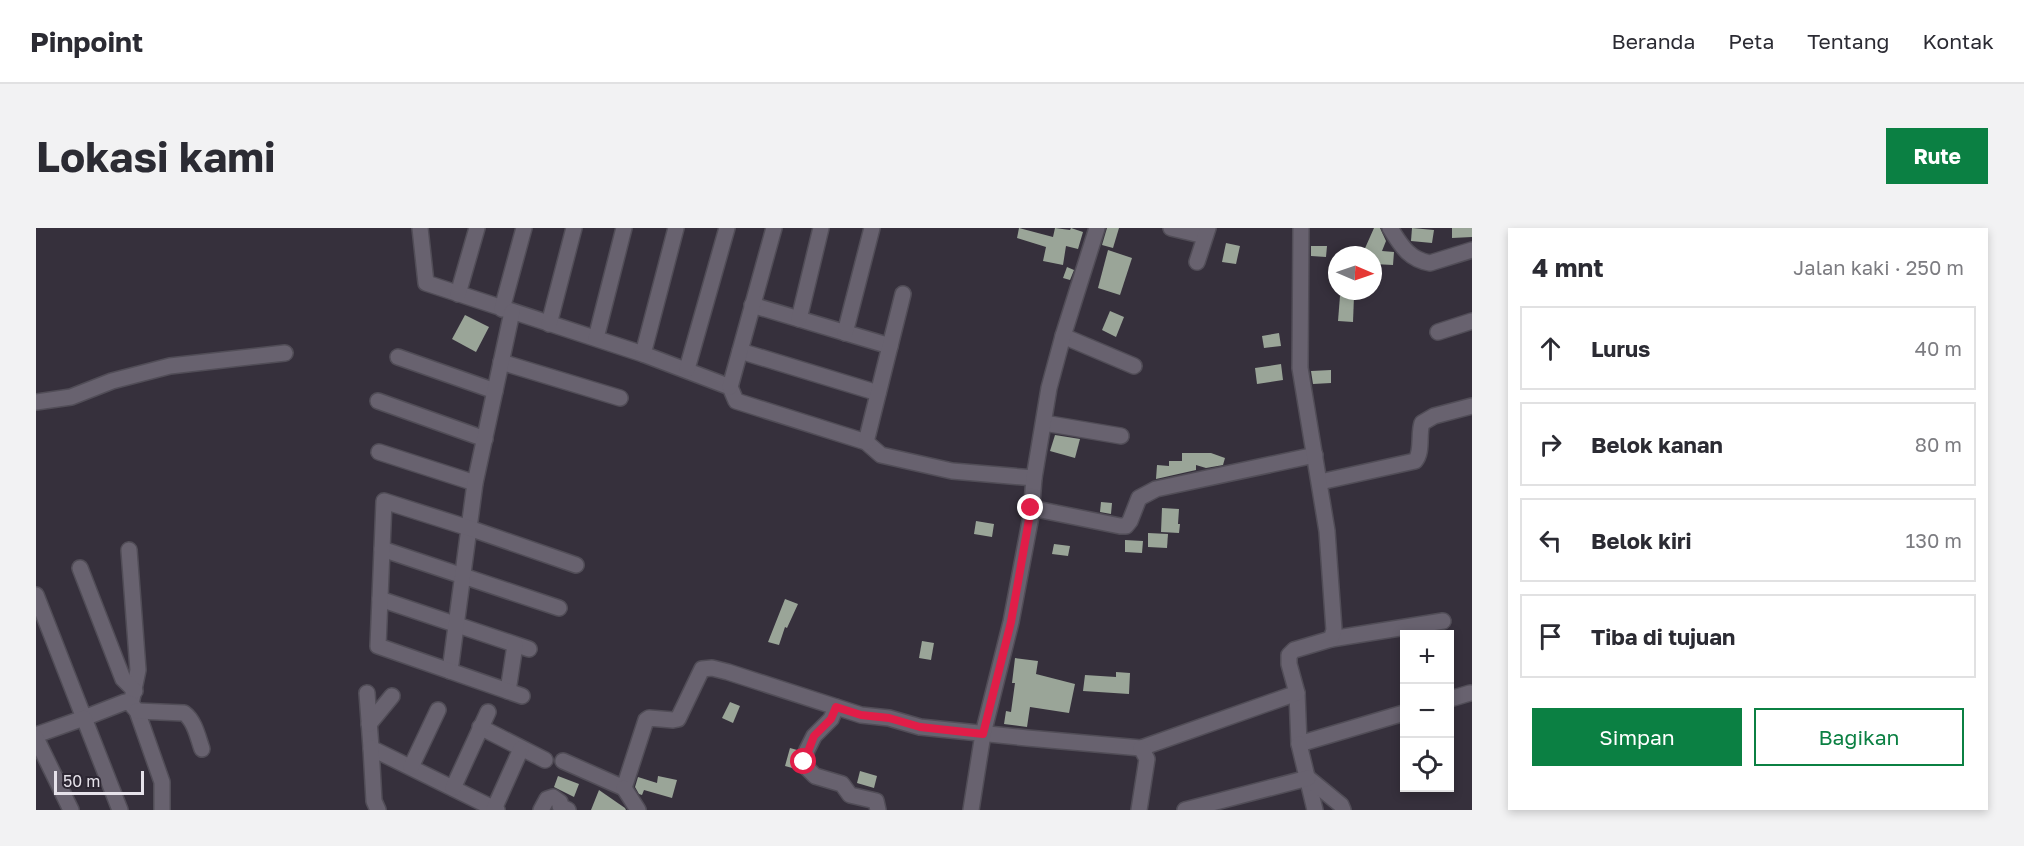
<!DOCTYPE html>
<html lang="id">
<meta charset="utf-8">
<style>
body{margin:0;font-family:"Golos Text",sans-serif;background:#f2f2f3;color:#2b2b33}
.controls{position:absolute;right:18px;bottom:18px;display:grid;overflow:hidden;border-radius:0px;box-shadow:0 3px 9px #0003}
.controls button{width:54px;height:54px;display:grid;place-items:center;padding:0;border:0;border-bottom:2px solid #e1e1e2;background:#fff;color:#2b2b33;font:30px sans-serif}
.compass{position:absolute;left:1292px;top:18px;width:54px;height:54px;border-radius:50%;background:#fff;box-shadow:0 3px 9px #0003;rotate:92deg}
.scale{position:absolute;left:18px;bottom:15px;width:90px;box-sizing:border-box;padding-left:6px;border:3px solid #e6e2ea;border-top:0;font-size:16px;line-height:21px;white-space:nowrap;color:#e6e2ea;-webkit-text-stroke:4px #2c2632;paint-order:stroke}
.stop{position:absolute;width:18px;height:18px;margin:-14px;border:4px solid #e11d48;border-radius:50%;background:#fff}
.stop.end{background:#e11d48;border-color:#fff;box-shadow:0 2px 6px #0008}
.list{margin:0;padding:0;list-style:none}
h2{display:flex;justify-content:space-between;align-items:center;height:78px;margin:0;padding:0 24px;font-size:26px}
h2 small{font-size:20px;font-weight:400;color:#7c7c81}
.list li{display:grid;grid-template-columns:39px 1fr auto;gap:18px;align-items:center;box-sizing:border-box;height:84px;margin:0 12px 12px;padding:0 12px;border:2px solid #e1e1e2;border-radius:0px}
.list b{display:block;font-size:22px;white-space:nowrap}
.list em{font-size:20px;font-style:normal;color:#7c7c81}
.actions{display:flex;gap:12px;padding:18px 24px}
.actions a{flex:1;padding:14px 0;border:2px solid #0b8043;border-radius:0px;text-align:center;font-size:21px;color:#0b8043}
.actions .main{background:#0b8043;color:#fff}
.icon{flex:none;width:33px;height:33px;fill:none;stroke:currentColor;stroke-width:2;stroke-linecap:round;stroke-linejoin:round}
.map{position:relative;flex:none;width:1436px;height:582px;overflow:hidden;border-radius:0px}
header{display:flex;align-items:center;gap:36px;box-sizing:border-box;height:84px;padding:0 30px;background:#fff;border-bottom:2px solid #e1e1e2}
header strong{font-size:28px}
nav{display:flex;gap:33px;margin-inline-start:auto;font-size:21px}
.intro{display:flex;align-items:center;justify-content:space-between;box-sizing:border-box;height:144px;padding:0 36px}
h1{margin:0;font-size:42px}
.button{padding:15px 27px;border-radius:0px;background:#0b8043;color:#fff;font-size:21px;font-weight:700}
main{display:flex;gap:36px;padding:0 36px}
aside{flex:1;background:#fff;border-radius:0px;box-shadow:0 3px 9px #0003}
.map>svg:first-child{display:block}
.building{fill:#9aa598}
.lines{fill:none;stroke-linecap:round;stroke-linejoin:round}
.minor-casing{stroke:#514d57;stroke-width:18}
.minor{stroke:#68626f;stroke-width:15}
.route{stroke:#e11d48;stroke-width:8}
</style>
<header>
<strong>Pinpoint</strong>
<nav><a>Beranda</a><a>Peta</a><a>Tentang</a><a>Kontak</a></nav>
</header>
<div class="intro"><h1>Lokasi kami</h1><a class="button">Rute</a></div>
<main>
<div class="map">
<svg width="1436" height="582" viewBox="0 0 1436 582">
<rect width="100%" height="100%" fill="#36303c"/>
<!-- building -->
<g class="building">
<polygon points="983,0 1017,9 1019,0 1034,2 1035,0 1047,4 1042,21 1030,18 1027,37 1007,33 1010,19 981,10"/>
<polygon points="1071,0 1083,0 1077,20 1066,17"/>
<polygon points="1338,0 1344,0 1350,13 1346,23 1358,24 1357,37 1338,36 1338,27 1326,27"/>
<polygon points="1376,0 1398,2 1396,15 1375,13"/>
<polygon points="1416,0 1436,0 1436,9 1416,10"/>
<polygon points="1190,15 1204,18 1200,36 1186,34"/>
<polygon points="1275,18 1291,18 1290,29 1275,28"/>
<polygon points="1072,22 1096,30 1084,67 1062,60"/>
<polygon points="1031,39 1038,42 1034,52 1027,50"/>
<polygon points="1304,68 1318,68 1317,94 1302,93"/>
<polygon points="1074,83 1088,89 1080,109 1066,102"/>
<polygon points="429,87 453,99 440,124 416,111"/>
<polygon points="1243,105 1245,118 1228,120 1226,108"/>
<polygon points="1245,136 1247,152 1221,156 1219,140"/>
<polygon points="1295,142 1295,155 1277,156 1275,143"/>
<polygon points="1019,207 1044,211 1039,230 1014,223"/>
<polygon points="1146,225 1175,225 1189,230 1187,237 1170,240 1160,237 1160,242 1120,251 1121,237 1133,238 1133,233 1146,233"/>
<polygon points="1065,274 1076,275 1075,286 1064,284"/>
<polygon points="1126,280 1143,281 1142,296 1144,296 1143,305 1125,304"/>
<polygon points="940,293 958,296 956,309 938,306"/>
<polygon points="1112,305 1132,306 1131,320 1112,319"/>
<polygon points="1089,312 1107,313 1106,325 1089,324"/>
<polygon points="1018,316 1034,318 1032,328 1016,326"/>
<polygon points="749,371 762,376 751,400 749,399 743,417 732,414"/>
<polygon points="886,413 898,415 895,432 883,430"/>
<polygon points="979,430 1002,433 1000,446 1039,456 1033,485 994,479 991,499 968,496 970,483 975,484 979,455 976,455"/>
<polygon points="1080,444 1094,445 1093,466 1047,463 1049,447 1080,449"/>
<polygon points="694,474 704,478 697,495 686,490"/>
<polygon points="754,520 761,522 758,532 760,541 749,538"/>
<polygon points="824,543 841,548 838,560 821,555"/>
<polygon points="522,548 543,556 538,569 518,559"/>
<polygon points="622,548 641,552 636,570 608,562 606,567 603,566 599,559 602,549 621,555"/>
<polygon points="563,562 589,580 590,582 555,582"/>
</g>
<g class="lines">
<defs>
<g id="minor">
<polyline points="384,0 390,55 607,126 694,159 700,173 830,214 845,227 916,243 998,250"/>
<polyline points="1135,0 1169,8"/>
<path d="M 1354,0 C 1365,17 1372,31 1394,35 L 1436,22"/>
<polyline points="1161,34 1172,0"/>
<polyline points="422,66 441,0"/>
<polyline points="716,77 854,118"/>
<polyline points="466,81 488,0"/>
<polyline points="763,91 785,0"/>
<polyline points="513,96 538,0"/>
<polyline points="1402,104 1436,93"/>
<polyline points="809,105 836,0"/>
<polyline points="1027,108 1098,138"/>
<polyline points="560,110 588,0"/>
<polyline points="704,123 842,165"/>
<polyline points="607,126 640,0"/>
<polyline points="362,129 459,163"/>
<polyline points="465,134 584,170"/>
<polyline points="651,141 691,0"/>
<polyline points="694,159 738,0"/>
<polyline points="342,173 449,211"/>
<polyline points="0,174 35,169 76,153 134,138 249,125"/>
<polyline points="1008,195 1085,208"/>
<polyline points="830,214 867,66"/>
<polyline points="343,224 439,255"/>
<path d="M 1284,254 L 1379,233 C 1387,224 1382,207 1386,195 L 1398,188 L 1436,178"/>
<polyline points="995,280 1084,298 1090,298 1094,293 1103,270 1120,261 1279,227"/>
<polyline points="346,321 523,380"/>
<polyline points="93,322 102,442 95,476"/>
<polyline points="44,340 87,451 99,463"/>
<polyline points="0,367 48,490 89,474 95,476 101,483 126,554 126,582"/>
<polyline points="344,371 493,421"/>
<polyline points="1295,411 1407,393"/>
<polyline points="414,443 439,255 476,84"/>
<polyline points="472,463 479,417"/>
<polyline points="331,465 335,520 461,582"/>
<polyline points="1261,465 1263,516 1368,485"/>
<polyline points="486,468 342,418 348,273 433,300 540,337"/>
<polyline points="1414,471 1434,465"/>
<polyline points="800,479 795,491 778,508 771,522 768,534 769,538 779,548 806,556 814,567 840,573 842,582"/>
<path d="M 101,483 L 148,485 C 159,493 162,510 166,521"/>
<polyline points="333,496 356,468"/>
<polyline points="444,499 509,532"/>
<polyline points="0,507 48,490 84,582"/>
<polyline points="0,510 35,582"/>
<polyline points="1263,516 1279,582"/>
<polyline points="335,520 338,573 342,582"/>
<polyline points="527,533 588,560 610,492 613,490 637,492 642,491 666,441 676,440 692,444 825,487 853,490 884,499 991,510 1105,520 1261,465 1253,436 1253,427 1258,422 1295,411 1298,402 1291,303 1264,140 1265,0"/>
<polyline points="375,539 402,482"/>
<polyline points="1272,550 1305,577 1307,582"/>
<polyline points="417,560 452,484"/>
<polyline points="588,560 602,582"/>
<polyline points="458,581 485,521"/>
<polyline points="505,582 511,571 517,569 524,574 524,578 532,582"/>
<polyline points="935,582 947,506 975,394 995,288 998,250 1013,160 1027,108 1061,0"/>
<polyline points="1103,582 1111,531 1105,520"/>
<polyline points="1149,582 1272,550"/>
</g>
</defs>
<!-- minor casing -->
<use href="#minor" class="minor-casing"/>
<!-- minor -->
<use href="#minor" class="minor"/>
</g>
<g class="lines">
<!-- route -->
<polyline class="route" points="768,534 778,508 795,491 800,479 825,487 853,490 884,499 947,506 975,394 995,280"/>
</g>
</svg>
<div class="controls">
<button>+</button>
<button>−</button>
<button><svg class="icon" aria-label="locate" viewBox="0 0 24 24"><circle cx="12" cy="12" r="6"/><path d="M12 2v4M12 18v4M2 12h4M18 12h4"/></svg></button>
</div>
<svg class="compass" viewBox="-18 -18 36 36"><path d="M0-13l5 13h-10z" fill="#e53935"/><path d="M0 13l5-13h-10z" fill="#7c7c81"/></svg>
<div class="scale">50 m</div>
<div class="stop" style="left:768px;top:534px"></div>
<div class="stop end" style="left:995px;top:280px"></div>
</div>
<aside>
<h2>4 mnt<small>Jalan kaki · 250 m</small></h2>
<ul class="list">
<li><svg class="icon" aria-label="ahead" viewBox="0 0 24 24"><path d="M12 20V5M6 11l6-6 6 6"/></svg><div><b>Lurus</b></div><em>40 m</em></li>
<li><svg class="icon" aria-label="right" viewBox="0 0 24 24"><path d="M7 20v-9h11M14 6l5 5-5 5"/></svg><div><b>Belok kanan</b></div><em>80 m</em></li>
<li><svg class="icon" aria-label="left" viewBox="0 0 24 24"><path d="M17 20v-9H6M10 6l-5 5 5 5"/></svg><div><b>Belok kiri</b></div><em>130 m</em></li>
<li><svg class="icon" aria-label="arrive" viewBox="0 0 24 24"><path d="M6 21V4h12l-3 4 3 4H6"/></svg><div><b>Tiba di tujuan</b></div></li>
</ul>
<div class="actions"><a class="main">Simpan</a><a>Bagikan</a></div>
</aside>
</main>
